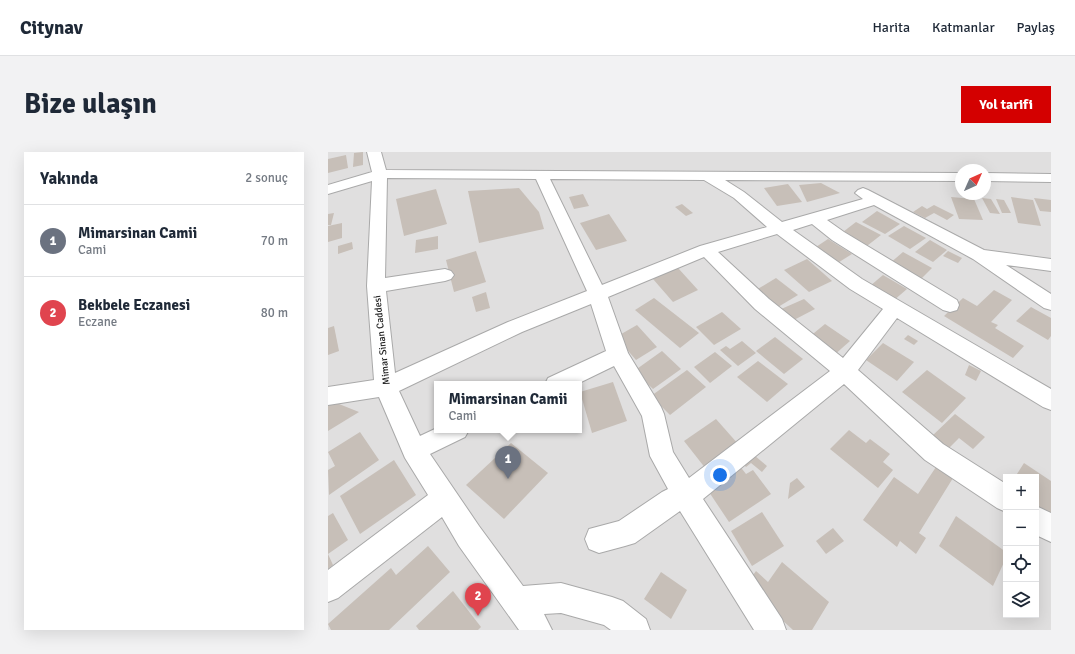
<!DOCTYPE html>
<html lang="tr">
<meta charset="utf-8">
<style>
body{margin:0;font-family:Signika,sans-serif;background:#f2f2f3;color:#1f2937}
.controls{position:absolute;right:12px;bottom:12px;display:grid;overflow:hidden;border-radius:0px;box-shadow:0 4px 16px #0002}
.controls button{width:36px;height:36px;display:grid;place-items:center;padding:0;border:0;border-bottom:1px solid #e0e1e3;background:#fff;color:#1f2937;font:20px sans-serif}
.compass{position:absolute;left:627px;top:12px;width:36px;height:36px;border-radius:50%;background:#fff;box-shadow:0 4px 16px #0002;rotate:45deg}
.you{position:absolute;left:392px;top:323px;width:14px;height:14px;margin:-10px;border:3px solid #fff;border-radius:50%;background:#1a73e8;box-shadow:0 0 0 6px #1a73e833}
.badge{display:grid;place-items:center;width:26px;height:26px;border-radius:50%;background:#d40000;color:#fff;font-size:13px;font-weight:700}
.pin{position:absolute;translate:-50% -33px;filter:drop-shadow(0 1px 2px #0008)}
.pin::after{content:'';position:absolute;top:21px;width:14px;height:12px;background:inherit;clip-path:polygon(0 0,100% 0,50% 100%)}
.popup{position:absolute;left:106px;top:229px;width:148px;height:52px;box-sizing:border-box;display:grid;place-content:center;border-radius:0px;background:#fff;filter:drop-shadow(0 1px 3px #0005);font-size:13px;white-space:nowrap;color:#747a83}
.popup b{font-size:15px;color:#1f2937}
.popup::after{content:'';position:absolute;left:50%;top:100%;margin-left:-8px;border:8px solid transparent;border-top-color:#fff}
.list{margin:0;padding:0;list-style:none}
h2{display:flex;justify-content:space-between;align-items:center;height:52px;margin:0;padding:0 16px;font-size:17px}
h2 small{font-size:13px;font-weight:400;color:#747a83}
.list li{display:grid;grid-template-columns:26px 1fr auto;gap:12px;align-items:center;box-sizing:border-box;height:72px;padding:0 16px;border-top:1px solid #e0e1e3}
.list b{display:block;font-size:15px;white-space:nowrap}
.list p{margin:0;font-size:13px;white-space:nowrap;color:#747a83}
.list em{font-size:13px;font-style:normal;color:#747a83}
.icon{flex:none;width:22px;height:22px;fill:none;stroke:currentColor;stroke-width:2;stroke-linecap:round;stroke-linejoin:round}
.map{position:relative;flex:none;width:723px;height:478px;overflow:hidden;border-radius:0px}
header{display:flex;align-items:center;gap:24px;box-sizing:border-box;height:56px;padding:0 20px;background:#fff;border-bottom:1px solid #e0e1e3}
header strong{font-size:19px}
nav{display:flex;gap:22px;margin-inline-start:auto;font-size:14px}
.intro{display:flex;align-items:center;justify-content:space-between;box-sizing:border-box;height:96px;padding:0 24px}
h1{margin:0;font-size:28px}
.button{padding:10px 18px;border-radius:0px;background:#d40000;color:#fff;font-size:14px;font-weight:700}
main{display:flex;gap:24px;padding:0 24px}
aside{flex:1;background:#fff;border-radius:0px;box-shadow:0 4px 16px #0002}
.map>svg:first-child{display:block}
.residential{fill:#e0dfdf;fill-rule:evenodd}
.building{fill:#c7bfb8}
.lines{fill:none;stroke-linecap:round;stroke-linejoin:round}
.minor-casing{stroke:#a9a9a9;stroke-width:2}
.minor{fill:#fff;fill-rule:evenodd}
.labels{text-anchor:middle;dominant-baseline:central;stroke-width:3;stroke-linejoin:round;paint-order:stroke}
.street-label{font-size:10px;fill:#222;stroke:#fff}
</style>
<header>
<strong>Citynav</strong>
<nav><a>Harita</a><a>Katmanlar</a><a>Paylaş</a></nav>
</header>
<div class="intro"><h1>Bize ulaşın</h1><a class="button">Yol tarifi</a></div>
<main>
<aside>
<h2>Yakında<small>2 sonuç</small></h2>
<ul class="list">
<li><span class="badge" style="background:#6b7280">1</span><div><b>Mimarsinan Camii</b><p>Cami</p></div><em>70 m</em></li>
<li><span class="badge" style="background:#e0444e">2</span><div><b>Bekbele Eczanesi</b><p>Eczane</p></div><em>80 m</em></li>
</ul>
</aside>
<div class="map">
<svg width="723" height="478" viewBox="0 0 723 478">
<rect width="100%" height="100%" fill="#f2efe9"/>
<!-- residential -->
<path class="residential" d="M 0,0 L 723,0 L 723,478 L 0,478 ZM 633,18 L 657,18 L 657,42 L 633,42 ZM 109,232 L 251,232 L 251,278 L 109,278 ZM 678,325 L 708,325 L 708,463 L 678,463 Z"/>
<!-- building -->
<g class="building">
<polygon points="35,0 35,13 25,15 26,1"/>
<polygon points="18,3 20,16 0,21 0,7"/>
<polygon points="493,31 512,41 479,50 471,33"/>
<polygon points="460,32 474,50 449,54 436,36"/>
<polygon points="191,36 211,60 216,77 151,91 140,39"/>
<polygon points="108,37 119,72 76,84 68,47"/>
<polygon points="255,42 261,54 246,57 241,45"/>
<polygon points="623,45 646,47 655,68 631,67"/>
<polygon points="683,45 705,48 713,74 690,71"/>
<polygon points="654,46 663,47 672,62 662,61"/>
<polygon points="706,46 723,48 723,60 712,59"/>
<polygon points="668,47 676,48 683,61 674,61"/>
<polygon points="354,52 365,61 358,64 347,55"/>
<polygon points="606,53 626,63 619,68 606,61 597,66 585,60 594,54 599,57"/>
<polygon points="549,59 572,72 557,82 534,70"/>
<polygon points="6,61 3,73 0,73 0,62"/>
<polygon points="281,62 299,89 268,98 252,71"/>
<polygon points="528,70 553,83 535,97 511,83"/>
<polygon points="14,71 14,86 0,90 0,74"/>
<polygon points="576,74 598,86 582,97 560,84"/>
<polygon points="110,84 110,97 87,101 88,88"/>
<polygon points="500,87 524,102 508,112 485,97"/>
<polygon points="602,88 619,98 605,110 587,100"/>
<polygon points="24,90 25,97 10,102 10,94"/>
<polygon points="148,99 158,130 126,140 118,108"/>
<polygon points="620,99 634,106 630,111 615,104"/>
<polygon points="575,100 604,116 591,129 561,112"/>
<polygon points="479,107 504,129 481,140 456,118"/>
<polygon points="350,116 370,138 345,150 325,127"/>
<polygon points="555,123 579,137 565,149 542,134"/>
<polygon points="448,126 470,143 450,155 428,138"/>
<polygon points="666,138 684,148 663,170 670,173 667,176 696,194 685,206 616,164 635,146 649,154"/>
<polygon points="158,140 162,156 148,160 144,145"/>
<polygon points="326,146 371,181 352,196 307,158"/>
<polygon points="476,147 487,157 462,170 451,158"/>
<polygon points="703,155 723,166 723,184 720,188 688,169"/>
<polygon points="394,160 413,177 386,193 368,175"/>
<polygon points="497,172 522,189 505,204 480,186"/>
<polygon points="309,173 329,195 308,208 288,185"/>
<polygon points="6,174 11,199 0,203 0,176"/>
<polygon points="580,183 590,189 586,193 576,187"/>
<polygon points="447,185 475,207 456,222 428,199"/>
<polygon points="414,189 428,201 410,214 392,198 398,194 402,197"/>
<polygon points="555,191 586,210 569,229 538,208"/>
<polygon points="334,199 353,217 325,237 306,219"/>
<polygon points="387,200 404,214 382,231 366,215"/>
<polygon points="430,209 460,232 439,250 409,225"/>
<polygon points="641,213 653,219 648,229 637,223"/>
<polygon points="359,218 378,235 342,263 323,244"/>
<polygon points="599,218 638,246 614,271 574,240"/>
<polygon points="285,230 299,269 264,281 252,240"/>
<polygon points="6,250 31,260 0,279 0,253"/>
<polygon points="627,262 657,285 645,297 631,286 619,298 603,285"/>
<polygon points="388,267 411,293 378,317 356,289"/>
<polygon points="521,278 538,291 542,287 562,302 555,310 565,318 550,336 502,297"/>
<polygon points="32,280 51,308 1,343 0,318 7,314 0,300"/>
<polygon points="183,291 220,321 176,367 138,333"/>
<polygon points="420,298 439,314 434,320 423,311 418,315 410,307"/>
<polygon points="66,308 88,343 32,382 12,344"/>
<polygon points="696,311 723,329 723,372 708,362 708,325 687,325"/>
<polygon points="411,313 418,322 425,318 443,342 401,370 377,334"/>
<polygon points="608,315 625,326 591,381 598,386 588,402 572,389 569,395 535,368 566,325 590,342"/>
<polygon points="469,326 477,335 460,347 462,331"/>
<polygon points="434,360 456,394 424,414 403,379"/>
<polygon points="5,361 20,388 0,402 5,413 0,417 0,364"/>
<polygon points="628,364 678,400 678,406 665,434 611,394"/>
<polygon points="505,376 516,389 498,402 488,389"/>
<polygon points="100,394 122,420 61,478 3,478 0,472 63,416 68,423"/>
<polygon points="454,410 501,450 484,478 465,478 417,434 428,419 440,430"/>
<polygon points="333,420 359,438 343,467 316,447"/>
<polygon points="125,439 153,475 150,478 91,478 88,474"/>
</g>
<g class="lines">
<defs>
<g id="minor">
<path d="M 39,0 L 53,0 L 58,18 L 633,21 L 633,29 L 397,28 L 416,40 L 454,70 L 535,47 L 527,41 L 530,38 L 535,36 L 540,38 L 656,98 L 723,107 L 723,119 L 678,113 L 723,142 L 723,158 L 716,156 L 645,107 L 546,53 L 499,68 L 516,80 L 629,148 L 631,153 L 629,158 L 622,160 L 615,158 L 504,88 L 484,72 L 465,78 L 534,127 L 723,237 L 723,258 L 715,255 L 569,166 L 530,218 L 615,292 L 678,332 L 678,360 L 669,356 L 597,308 L 516,232 L 375,347 L 454,467 L 458,478 L 426,478 L 352,359 L 307,391 L 297,394 L 271,401 L 261,397 L 257,387 L 261,377 L 291,369 L 334,340 L 340,337 L 322,304 L 314,264 L 286,214 L 249,232 L 217,232 L 220,226 L 278,199 L 263,152 L 194,180 L 71,239 L 92,284 L 109,276 L 109,278 L 141,278 L 137,285 L 102,302 L 151,374 L 195,434 L 233,431 L 284,445 L 295,449 L 318,467 L 322,478 L 283,478 L 276,473 L 233,461 L 216,462 L 224,478 L 191,478 L 131,394 L 114,365 L 10,446 L 0,450 L 0,418 L 100,343 L 77,306 L 51,245 L 0,253 L 0,235 L 46,228 L 39,134 L 44,29 L 0,42 L 0,33 L 44,20 ZM 59,26 L 208,27 L 259,139 L 180,170 L 67,221 L 58,139 L 117,129 L 123,127 L 126,123 L 123,119 L 117,117 L 57,126 ZM 222,27 L 376,28 L 406,46 L 439,75 L 372,94 L 274,133 ZM 449,82 L 522,137 L 555,157 L 515,206 L 441,147 L 390,100 ZM 376,105 L 427,157 L 502,219 L 361,326 L 345,300 L 336,262 L 333,255 L 300,201 L 280,145 Z"/>
<polygon points="657,21 723,22 723,30 657,29"/>
<polygon points="708,354 723,361 723,390 708,383"/>
</g>
</defs>
<!-- minor casing -->
<use href="#minor" class="minor-casing"/>
<!-- minor -->
<use href="#minor" class="minor"/>
</g>
<g class="labels">
<!-- street labels -->
<g class="street-label">
<text transform="translate(54 188) rotate(-96)">Mimar Sinan Caddesi</text>
</g>
</g>
</svg>
<div class="controls">
<button>+</button>
<button>−</button>
<button><svg class="icon" aria-label="locate" viewBox="0 0 24 24"><circle cx="12" cy="12" r="6"/><path d="M12 2v4M12 18v4M2 12h4M18 12h4"/></svg></button>
<button><svg class="icon" aria-label="layers" viewBox="0 0 24 24"><path d="M12 4l9 5-9 5-9-5zM3 14l9 5 9-5"/></svg></button>
</div>
<svg class="compass" viewBox="-18 -18 36 36"><path d="M0-13l5 13h-10z" fill="#e53935"/><path d="M0 13l5-13h-10z" fill="#747a83"/></svg>
<div class="you"></div>
<div class="pin badge" style="left:180px;top:327px;background:#6b7280">1</div>
<div class="popup"><b>Mimarsinan Camii</b>Cami</div>
<div class="pin badge" style="left:150px;top:464px;background:#e0444e">2</div>
</div>
</main>
